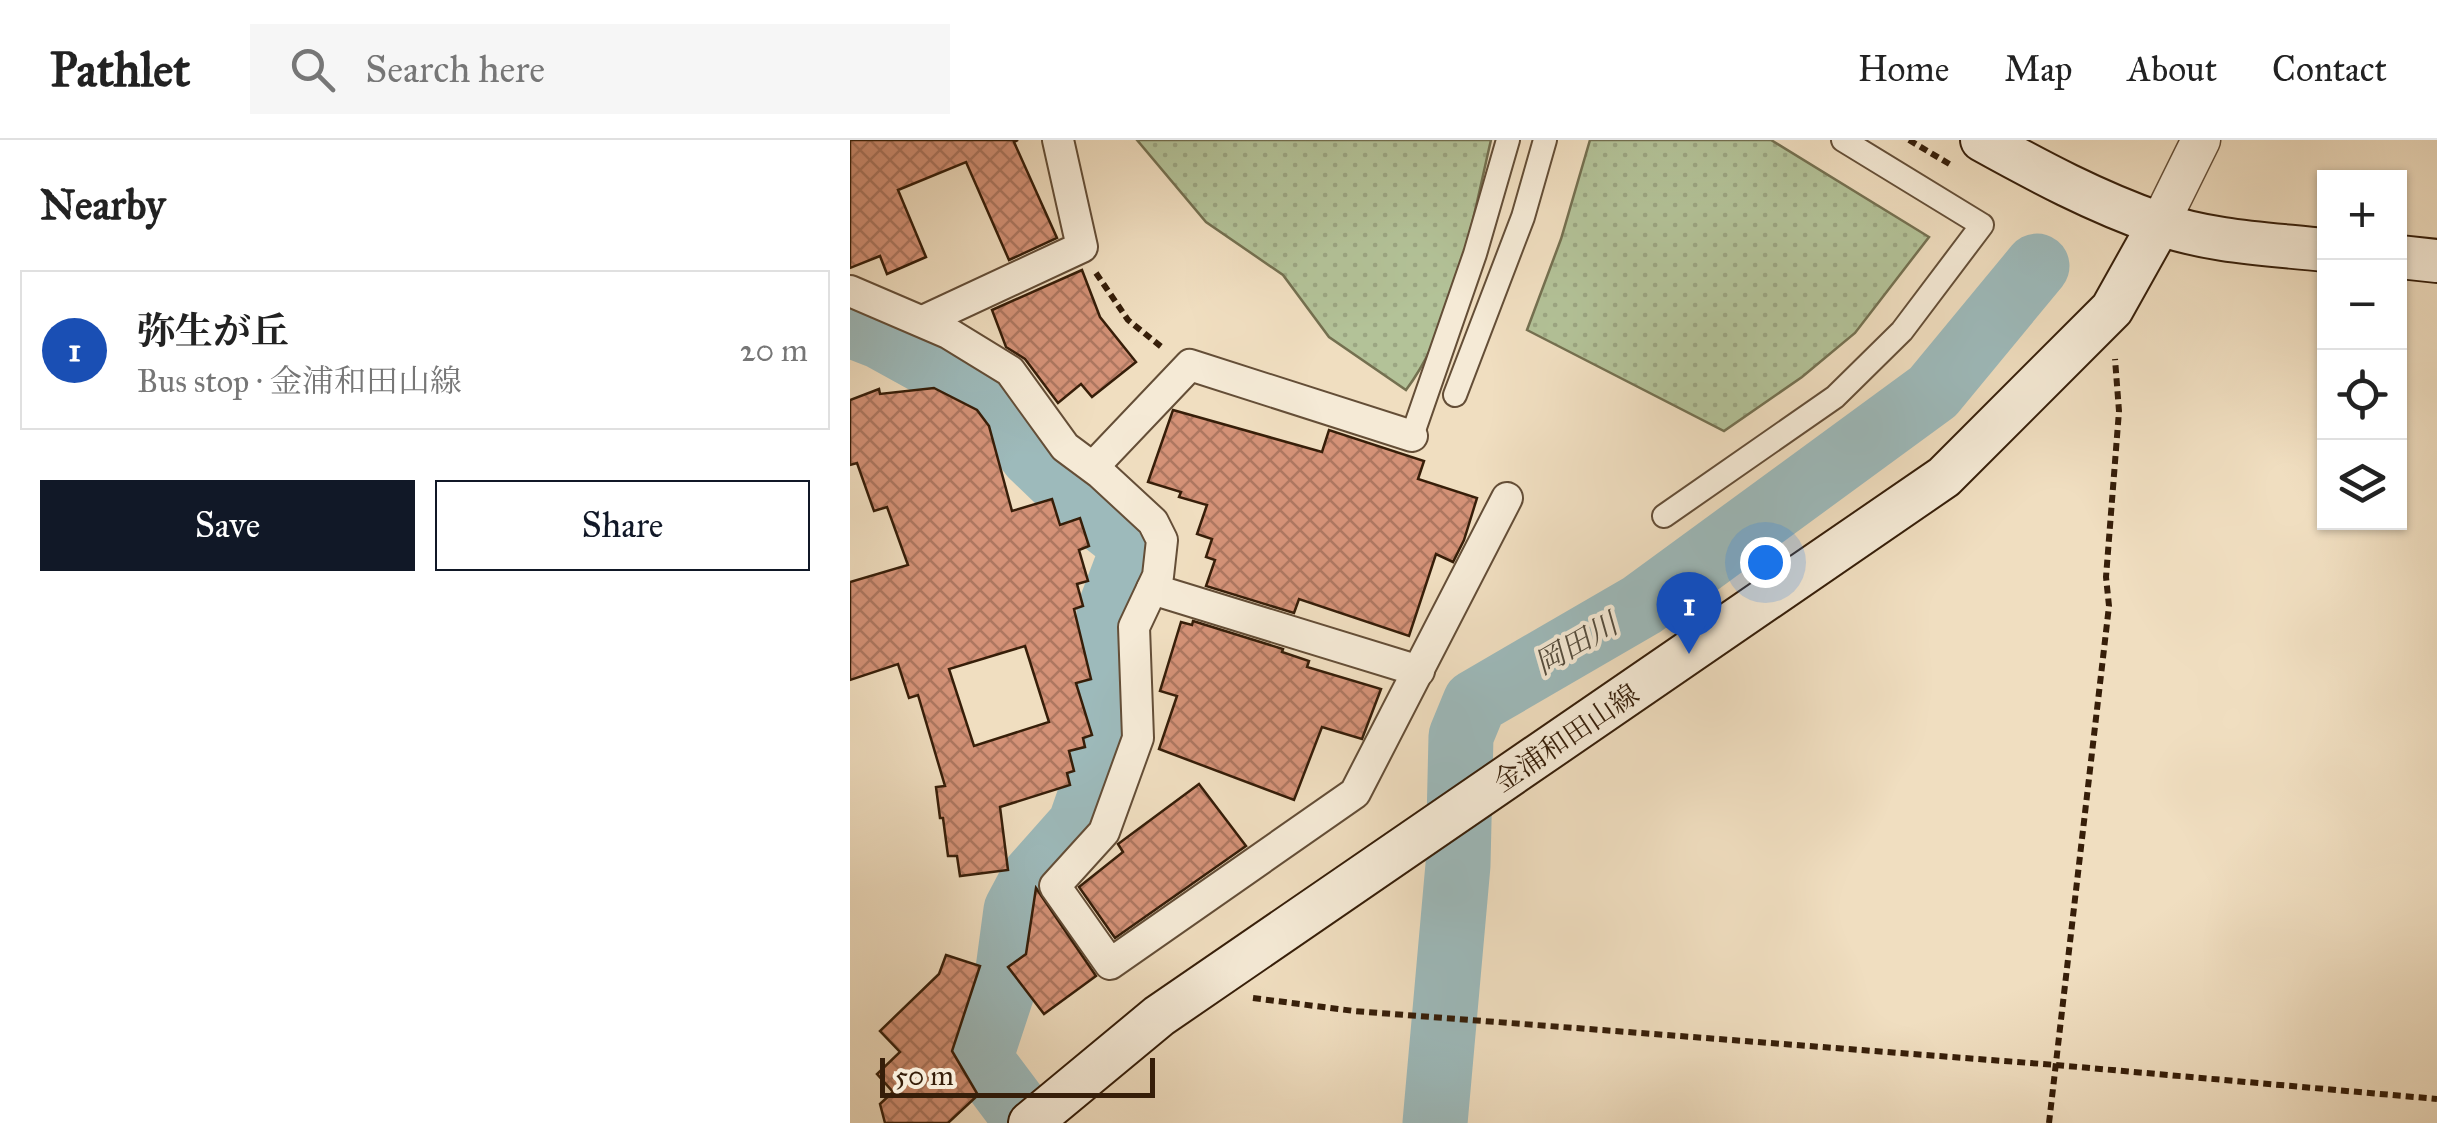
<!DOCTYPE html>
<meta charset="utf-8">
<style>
body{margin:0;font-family:"IM FELL Great Primer","Noto Serif JP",serif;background:#f6f6f6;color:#222}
.controls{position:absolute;right:30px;top:30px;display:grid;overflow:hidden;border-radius:0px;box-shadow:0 2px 8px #0004}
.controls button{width:90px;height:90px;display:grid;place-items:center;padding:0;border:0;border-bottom:2px solid #e0e0e0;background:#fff;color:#222;font:50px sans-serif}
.scale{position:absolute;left:30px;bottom:25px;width:275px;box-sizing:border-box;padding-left:10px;border:5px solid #361e09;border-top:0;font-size:28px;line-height:35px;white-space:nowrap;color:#361e09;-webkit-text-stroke:8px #f5ead6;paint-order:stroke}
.you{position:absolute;left:915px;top:422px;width:35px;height:35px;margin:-25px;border:8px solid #fff;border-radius:50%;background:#1a73e8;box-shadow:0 0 0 15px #1a73e833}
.badge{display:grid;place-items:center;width:65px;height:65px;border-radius:50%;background:#111827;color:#fff;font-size:32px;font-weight:700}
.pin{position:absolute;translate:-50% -82px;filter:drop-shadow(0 2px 5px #0008)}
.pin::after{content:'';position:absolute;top:52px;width:35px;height:30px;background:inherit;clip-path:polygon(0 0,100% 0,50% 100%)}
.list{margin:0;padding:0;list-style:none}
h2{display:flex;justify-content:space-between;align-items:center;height:130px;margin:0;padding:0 40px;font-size:42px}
h2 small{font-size:32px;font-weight:400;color:#767676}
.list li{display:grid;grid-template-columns:65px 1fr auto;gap:30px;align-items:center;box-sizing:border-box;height:160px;margin:0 20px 20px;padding:0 20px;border:2px solid #e0e0e0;border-radius:0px}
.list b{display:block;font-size:38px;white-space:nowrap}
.list p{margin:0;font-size:32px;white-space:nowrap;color:#767676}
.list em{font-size:32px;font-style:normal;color:#767676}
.actions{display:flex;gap:20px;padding:30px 40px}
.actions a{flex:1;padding:22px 0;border:2px solid #111827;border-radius:0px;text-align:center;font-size:35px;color:#111827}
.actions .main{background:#111827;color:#fff}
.icon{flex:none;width:55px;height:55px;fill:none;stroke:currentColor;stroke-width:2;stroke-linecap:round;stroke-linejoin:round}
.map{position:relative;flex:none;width:1587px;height:983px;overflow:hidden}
header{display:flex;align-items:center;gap:60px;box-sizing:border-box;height:140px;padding:0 50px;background:#fff;border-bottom:2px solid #e0e0e0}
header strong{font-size:48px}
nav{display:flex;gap:55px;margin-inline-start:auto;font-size:35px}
.search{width:700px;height:90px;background:#f6f6f6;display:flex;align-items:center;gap:25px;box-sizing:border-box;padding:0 35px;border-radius:0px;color:#767676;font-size:38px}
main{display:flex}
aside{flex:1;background:#fff}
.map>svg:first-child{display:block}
.grass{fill:url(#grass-dots);stroke:#747050;stroke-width:2.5}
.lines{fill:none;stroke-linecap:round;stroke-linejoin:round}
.river{stroke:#9dbabb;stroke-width:65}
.building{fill:url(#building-cross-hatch);stroke:#361e09;stroke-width:2.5;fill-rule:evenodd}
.pedestrian-casing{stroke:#644e37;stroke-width:26}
.minor-casing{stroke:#644e37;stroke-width:34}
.tertiary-casing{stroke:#644e37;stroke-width:41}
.secondary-casing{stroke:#361e09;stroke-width:46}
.path{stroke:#361e09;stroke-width:6;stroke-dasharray:8 5;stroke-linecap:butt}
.pedestrian{stroke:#f5ead6;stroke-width:22}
.minor{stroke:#f5ead6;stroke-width:30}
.tertiary{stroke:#f5ead6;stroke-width:38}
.secondary{stroke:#f5ead6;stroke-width:42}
.labels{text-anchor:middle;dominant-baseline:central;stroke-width:8;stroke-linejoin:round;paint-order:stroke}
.street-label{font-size:28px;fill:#361e09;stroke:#f5ead6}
.water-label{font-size:30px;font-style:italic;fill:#554d3e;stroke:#f5ead6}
</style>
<header>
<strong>Pathlet</strong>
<div class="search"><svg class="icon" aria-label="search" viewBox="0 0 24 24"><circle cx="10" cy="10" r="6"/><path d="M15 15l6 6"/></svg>Search here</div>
<nav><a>Home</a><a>Map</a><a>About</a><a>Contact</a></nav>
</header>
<main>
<aside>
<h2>Nearby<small></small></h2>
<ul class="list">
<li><span class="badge" style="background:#1a4fb4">1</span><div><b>弥生が丘</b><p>Bus stop · 金浦和田山線</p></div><em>20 m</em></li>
</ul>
<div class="actions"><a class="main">Save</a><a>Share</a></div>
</aside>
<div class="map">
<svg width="1587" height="983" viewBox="0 0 1587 983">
<defs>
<pattern id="grass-dots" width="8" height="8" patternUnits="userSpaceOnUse" patternTransform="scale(2.5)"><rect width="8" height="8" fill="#b3c298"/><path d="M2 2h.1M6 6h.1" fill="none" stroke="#9ba682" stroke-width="1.8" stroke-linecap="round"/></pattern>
<pattern id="building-cross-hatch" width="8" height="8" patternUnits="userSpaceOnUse" patternTransform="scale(2.5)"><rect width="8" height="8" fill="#d49277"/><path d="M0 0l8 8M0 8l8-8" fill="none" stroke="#ad7760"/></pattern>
</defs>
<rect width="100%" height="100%" fill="#f0dec0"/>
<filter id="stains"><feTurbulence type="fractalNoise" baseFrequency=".002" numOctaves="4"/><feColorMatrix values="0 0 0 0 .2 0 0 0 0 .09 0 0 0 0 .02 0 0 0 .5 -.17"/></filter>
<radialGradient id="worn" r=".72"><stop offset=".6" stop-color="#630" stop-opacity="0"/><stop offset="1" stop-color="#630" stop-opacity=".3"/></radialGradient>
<!-- grass -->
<g class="grass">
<path d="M 287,0 L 641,0 C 622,81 606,183 556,250 L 479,197 L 433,135 L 356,82 Z"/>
<polygon points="740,0 921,0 1079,97 1005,193 952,237 874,291 677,190 711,99"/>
</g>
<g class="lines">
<!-- river -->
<g class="river">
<polyline points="0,185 31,197 138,256 182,315 237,368 276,399 279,419 259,472 256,538 263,590 230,685 183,738 166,770 157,837 130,919 178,983"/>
<polyline points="585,983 608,725 611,596 625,562 792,465 1083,252 1187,126"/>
</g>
</g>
<!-- building -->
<g class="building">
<polygon points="0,0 168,0 164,2 207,98 159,120 116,22 48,50 76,117 37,134 30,116 0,128"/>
<polygon points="232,130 250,177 286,222 242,257 231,244 208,263 175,219 156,207 142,170"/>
<path d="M 84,248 L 127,270 L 139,286 L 162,371 L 202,359 L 210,385 L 230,378 L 239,406 L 229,410 L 238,441 L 227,444 L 233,466 L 224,469 L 241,539 L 226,543 L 242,595 L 233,598 L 235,607 L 219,611 L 224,631 L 217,633 L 220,645 L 150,667 L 158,730 L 110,736 L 107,716 L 98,716 L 93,678 L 90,678 L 86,647 L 95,646 L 68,555 L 59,558 L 48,524 L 0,540 L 0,442 L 58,425 L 37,367 L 24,371 L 7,323 L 0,325 L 0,260 L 29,249 L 30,254 ZM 175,506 L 199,582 L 124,606 L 99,529 Z"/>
<polygon points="323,270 472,312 479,290 574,321 568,339 627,358 614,400 603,422 586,414 559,496 449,459 444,473 356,446 365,420 356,417 362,399 347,394 357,365 329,357 331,352 298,342"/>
<polygon points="343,481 433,509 432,512 459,521 457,527 531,549 512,599 472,587 444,660 309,609 327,556 310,551 331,482 342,485"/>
<polygon points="349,644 396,706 265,798 229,747 273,712 268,704"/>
<polygon points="186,748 246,836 194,874 158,827 176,814"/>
<polygon points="96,815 130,826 102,911 128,955 98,983 35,983 30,964 43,952 27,934 50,912 30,891 89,834"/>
</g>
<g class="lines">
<defs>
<g id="pedestrian">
<polyline points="605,255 673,77 695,0"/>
<polyline points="562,296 625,114 658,0"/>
<polyline points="814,376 985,257 1052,191 1132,85 993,0"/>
</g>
<g id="minor">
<polyline points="0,151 98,193 160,231 215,307 250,333 303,382 312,400 308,436 284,487 288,598 254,692 205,746 260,824 505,653 657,358"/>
<polyline points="73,181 232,107 208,0"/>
<polyline points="243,327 340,225 562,296"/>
<polyline points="302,449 569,531"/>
</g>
<polyline id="tertiary" points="1309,85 1351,0"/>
<g id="secondary">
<path d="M 1132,0 C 1188,31 1246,62 1307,83 C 1360,102 1419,104 1474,110"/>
<polyline points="1550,117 1587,121"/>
<polyline points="180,983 309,876 1094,337 1262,169 1309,85"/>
</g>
</defs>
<!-- pedestrian casing -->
<use href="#pedestrian" class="pedestrian-casing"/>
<!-- minor casing -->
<use href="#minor" class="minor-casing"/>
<!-- tertiary casing -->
<use href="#tertiary" class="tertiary-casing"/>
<!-- secondary casing -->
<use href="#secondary" class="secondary-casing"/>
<!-- path -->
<g class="path">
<polyline points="1059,0 1101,25"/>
<polyline points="246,133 278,180 314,209"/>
<polyline points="403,858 504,871 1206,925 1587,959"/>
<polyline points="1199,983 1259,466 1256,437 1269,271 1265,219"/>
</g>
<!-- pedestrian -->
<use href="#pedestrian" class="pedestrian"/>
<!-- minor -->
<use href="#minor" class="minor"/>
<!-- tertiary -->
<use href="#tertiary" class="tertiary"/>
<!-- secondary -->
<use href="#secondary" class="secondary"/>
</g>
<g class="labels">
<!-- street labels -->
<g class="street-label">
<text transform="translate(716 598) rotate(-34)">金浦和田山線</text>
</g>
<!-- water labels -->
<g class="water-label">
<text transform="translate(726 504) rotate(-30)">岡田川</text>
</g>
</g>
<rect width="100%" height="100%" filter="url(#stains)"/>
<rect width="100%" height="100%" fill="url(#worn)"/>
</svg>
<div class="controls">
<button>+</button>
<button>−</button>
<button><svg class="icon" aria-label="locate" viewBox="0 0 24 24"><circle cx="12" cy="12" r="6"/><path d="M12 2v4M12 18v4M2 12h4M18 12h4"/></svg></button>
<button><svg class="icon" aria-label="layers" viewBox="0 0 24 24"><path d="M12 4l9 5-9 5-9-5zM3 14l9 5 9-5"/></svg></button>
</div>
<div class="scale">50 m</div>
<div class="you"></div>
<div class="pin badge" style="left:839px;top:514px;background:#1a4fb4">1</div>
</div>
</main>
